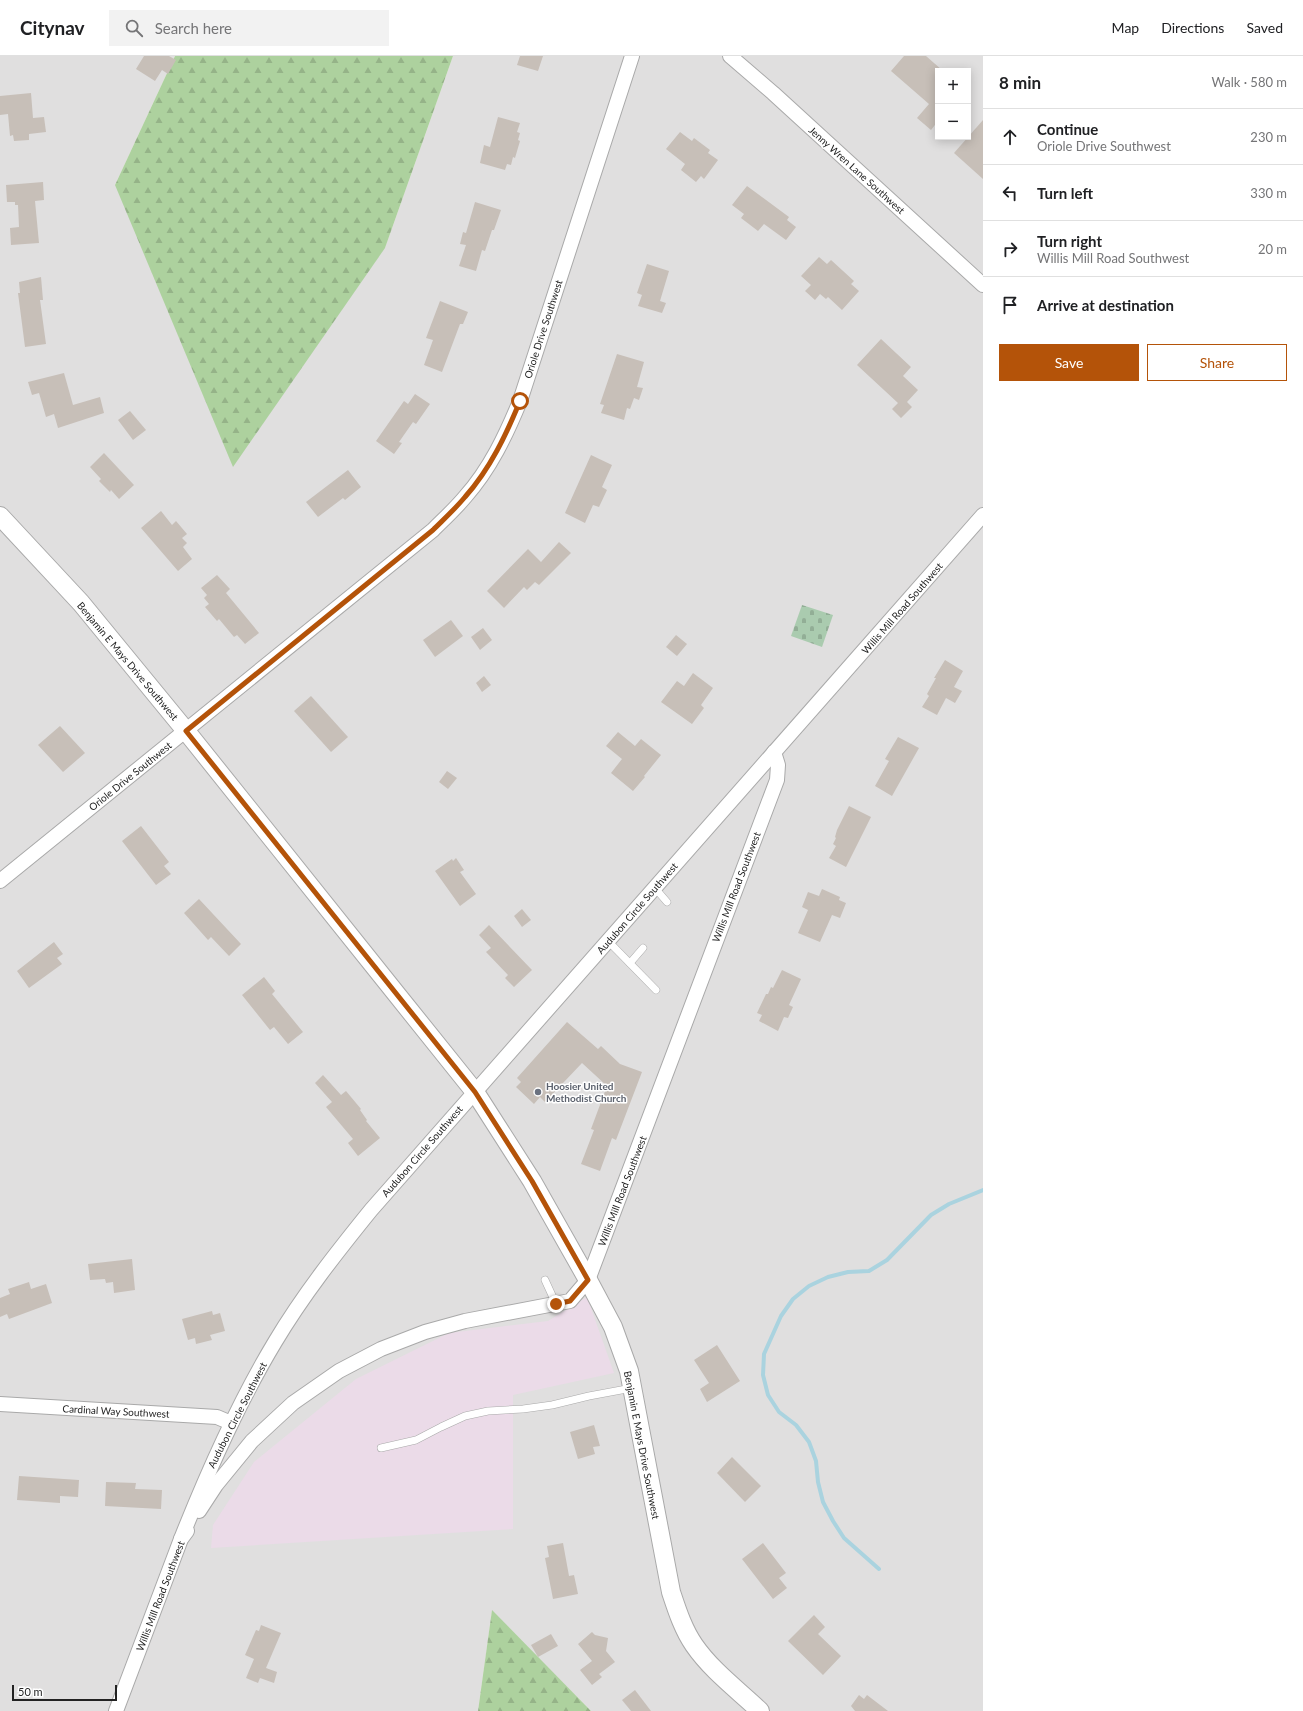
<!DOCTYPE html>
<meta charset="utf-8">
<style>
body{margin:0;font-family:Lato,sans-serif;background:#f2f2f2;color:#202124}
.controls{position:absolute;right:12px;top:12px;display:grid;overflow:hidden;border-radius:0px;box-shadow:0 2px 10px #0003}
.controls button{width:36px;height:36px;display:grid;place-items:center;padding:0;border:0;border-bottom:1px solid #e0e0e0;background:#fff;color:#202124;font:20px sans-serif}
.scale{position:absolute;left:12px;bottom:10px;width:105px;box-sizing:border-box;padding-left:4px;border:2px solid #222;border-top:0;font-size:11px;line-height:14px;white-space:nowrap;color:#222;-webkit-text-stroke:3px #fff;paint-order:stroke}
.stop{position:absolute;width:12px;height:12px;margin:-9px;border:3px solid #b45309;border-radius:50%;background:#fff}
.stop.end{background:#b45309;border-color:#fff;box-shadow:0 1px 4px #0008}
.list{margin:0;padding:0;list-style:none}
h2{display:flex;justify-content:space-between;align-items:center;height:52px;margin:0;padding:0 16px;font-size:17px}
h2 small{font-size:13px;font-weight:400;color:#757577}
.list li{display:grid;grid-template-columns:26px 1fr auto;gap:12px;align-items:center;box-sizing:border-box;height:56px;padding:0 16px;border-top:1px solid #e0e0e0}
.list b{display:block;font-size:15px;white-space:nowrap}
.list p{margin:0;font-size:13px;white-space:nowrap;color:#757577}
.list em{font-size:13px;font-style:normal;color:#757577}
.actions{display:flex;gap:8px;padding:12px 16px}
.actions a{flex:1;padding:9px 0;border:1px solid #b45309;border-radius:0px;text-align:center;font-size:14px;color:#b45309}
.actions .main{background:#b45309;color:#fff}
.icon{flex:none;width:22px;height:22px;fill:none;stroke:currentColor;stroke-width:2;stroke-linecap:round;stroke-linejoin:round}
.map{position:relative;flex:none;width:983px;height:1655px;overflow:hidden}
header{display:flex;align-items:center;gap:24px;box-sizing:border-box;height:56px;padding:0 20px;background:#fff;border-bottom:1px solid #e0e0e0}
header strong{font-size:19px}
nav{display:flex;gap:22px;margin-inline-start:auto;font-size:14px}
.search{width:280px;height:36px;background:#f2f2f2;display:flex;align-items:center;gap:10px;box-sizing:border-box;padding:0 14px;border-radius:0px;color:#757577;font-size:15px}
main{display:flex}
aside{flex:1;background:#fff}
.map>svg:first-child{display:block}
.residential{fill:#e0dfdf;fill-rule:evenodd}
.industrial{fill:#ebdbe8}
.forest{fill:url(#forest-firs)}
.cemetery{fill:url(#cemetery-stones)}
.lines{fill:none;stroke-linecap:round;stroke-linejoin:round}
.stream{stroke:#aad3df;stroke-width:4}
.building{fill:#c7bfb8}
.service-casing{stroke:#a9a9a9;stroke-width:8}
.minor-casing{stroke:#a9a9a9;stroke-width:16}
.tertiary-casing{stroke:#a9a9a9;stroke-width:20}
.service{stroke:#fff;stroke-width:7}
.minor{stroke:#fff;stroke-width:14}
.tertiary{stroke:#fff;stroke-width:18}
.route{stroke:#b45309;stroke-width:5}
.worship-dot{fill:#6b7280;stroke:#fff;stroke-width:1.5}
.labels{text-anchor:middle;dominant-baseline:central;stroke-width:3;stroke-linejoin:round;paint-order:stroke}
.street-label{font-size:10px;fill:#222;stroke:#fff}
.worship-label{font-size:10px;font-weight:bold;fill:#5b616d;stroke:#fff;text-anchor:start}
</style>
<header>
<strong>Citynav</strong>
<div class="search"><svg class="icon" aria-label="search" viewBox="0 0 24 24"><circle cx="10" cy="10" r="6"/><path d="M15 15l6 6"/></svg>Search here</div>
<nav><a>Map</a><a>Directions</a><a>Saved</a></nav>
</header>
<main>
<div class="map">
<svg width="983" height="1655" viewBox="0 0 983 1655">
<defs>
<pattern id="forest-firs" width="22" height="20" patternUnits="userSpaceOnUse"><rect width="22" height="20" fill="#add19e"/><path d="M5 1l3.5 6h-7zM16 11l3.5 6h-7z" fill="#95b388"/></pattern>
<pattern id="cemetery-stones" width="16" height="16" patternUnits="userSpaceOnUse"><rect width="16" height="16" fill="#aacbaf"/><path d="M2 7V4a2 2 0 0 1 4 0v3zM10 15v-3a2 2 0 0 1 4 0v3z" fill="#92ae96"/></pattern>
</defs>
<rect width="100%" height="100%" fill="#f2efe9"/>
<!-- residential -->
<path class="residential" d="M 0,0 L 175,0 L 115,129 L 385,192 L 453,0 L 983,0 L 983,1655 L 591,1655 L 492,1555 L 478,1655 L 0,1655 ZM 938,15 L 968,15 L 968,81 L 938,81 Z"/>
<!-- industrial -->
<polygon class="industrial" points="587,1241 614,1317 513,1339 513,1473 211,1492 213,1469 254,1406 356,1323 449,1277 548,1265"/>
<!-- forest -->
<g class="forest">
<polygon points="175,0 453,0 385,192 233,411 115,129"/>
<polygon points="492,1554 591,1655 478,1655"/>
</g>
<!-- cemetery -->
<polygon class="cemetery" points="802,549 833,559 822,591 791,580"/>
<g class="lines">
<!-- stream -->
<polyline class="stream" points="879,1513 844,1482 833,1465 823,1446 818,1426 816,1405 809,1386 796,1369 779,1356 768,1339 763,1319 764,1298 781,1260 793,1243 809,1230 828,1221 848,1216 869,1215 887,1204 931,1159 949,1148 983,1134"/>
</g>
<!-- building -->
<g class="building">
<polygon points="144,0 169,0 176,4 168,18 162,14 155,25 136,13"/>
<polygon points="520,0 543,0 538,15 517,9"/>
<polygon points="904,0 926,0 942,14 938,15 938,65 931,74 917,62 929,48 891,15"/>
<polygon points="31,37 33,62 44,61 46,76 29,78 29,84 14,85 13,79 10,80 8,58 0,59 0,40"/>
<polygon points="498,61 520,67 517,76 520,77 518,84 520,85 515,102 513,101 511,109 507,108 505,114 480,107 484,89 490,91"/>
<polygon points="983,64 983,123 954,97"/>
<polygon points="680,76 692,85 694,82 710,94 708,97 718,104 704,123 701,120 696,126 681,114 685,108 666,93"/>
<polygon points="43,126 44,144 35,145 39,187 11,189 10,172 19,171 18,149 15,149 15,146 7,146 6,129"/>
<polygon points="747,130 789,161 787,164 796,171 786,184 764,168 758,175 741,162 744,158 732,149"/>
<polygon points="475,146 501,154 494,174 492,174 485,195 482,194 476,215 459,210 466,189 460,188 463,176 466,177"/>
<polygon points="819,201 827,208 831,204 854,225 851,228 859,235 842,254 828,241 826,243 820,238 815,244 805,235 811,229 801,220"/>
<polygon points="647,208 669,215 660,245 666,247 662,257 638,250 642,239 637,237"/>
<polygon points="41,221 43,244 40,244 46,288 25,291 18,237 20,237 19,226"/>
<polygon points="440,245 468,256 463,268 460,268 442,316 424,309 433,284 426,282"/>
<polygon points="881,283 911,311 903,320 918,334 907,346 912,351 901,362 892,353 898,347 857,309"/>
<polygon points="617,298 644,306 637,331 643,332 639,344 634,342 630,353 627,352 624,364 601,357 604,349 600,348"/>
<polygon points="64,317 73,349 100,341 104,357 58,372 54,358 46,361 39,337 32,339 28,326"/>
<polygon points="415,338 430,348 416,368 413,366 399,386 402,387 394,398 376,385 404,345 408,348"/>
<polygon points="130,355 146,374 133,384 118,364"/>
<polygon points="104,397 134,429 119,443 111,434 110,436 99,425 101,423 90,411"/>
<polygon points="591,399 612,409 602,431 607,434 599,451 593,449 585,467 565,457"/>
<polygon points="348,414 361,431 345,444 343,442 318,461 306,446"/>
<polygon points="161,455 172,469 176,465 187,478 182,482 187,487 183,491 192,503 178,515 141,472"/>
<polygon points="559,486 571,497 539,529 535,526 527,534 524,531 504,552 487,535 528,493 541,506"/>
<polygon points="217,519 230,533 226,537 259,577 245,588 237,579 234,581 219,563 217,565 205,551 209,548 204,542 207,539 201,532"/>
<polygon points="451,564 463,580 435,601 423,584"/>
<polygon points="483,572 492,584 480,594 471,581"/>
<polygon points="676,579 687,588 677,600 666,591"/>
<polygon points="945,604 963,615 954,631 962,635 955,647 946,642 937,659 922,651 929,640 927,638 936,622 934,622"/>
<polygon points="693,617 713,632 701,649 704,652 692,668 661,646 677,625 684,630"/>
<polygon points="484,620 491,629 482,636 476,627"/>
<polygon points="311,640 348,681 331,696 294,655"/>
<polygon points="60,670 85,697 63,716 38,689"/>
<polygon points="618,676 635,690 641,683 661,699 644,720 645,721 633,735 611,717 622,703 606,690"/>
<polygon points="898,681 919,692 892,740 875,730 889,705 885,703"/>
<polygon points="447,715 457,722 448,733 439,726"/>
<polygon points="849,750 871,761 846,811 829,802 836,790 833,788 836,782 835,781 837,774"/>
<polygon points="141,770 169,806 164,810 171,818 156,829 122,785"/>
<polygon points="456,802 464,814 460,816 476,838 460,850 435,815 452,803 453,805"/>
<polygon points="822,833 840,841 839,844 846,847 840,862 832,859 820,886 798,877 808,854 802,851 808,836 819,840"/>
<polygon points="199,843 241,888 229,900 211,881 208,884 184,857"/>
<polygon points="522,853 531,864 522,871 514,860"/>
<polygon points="489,869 532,914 514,931 505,922 508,919 486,896 491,892 479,879"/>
<polygon points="54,886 63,898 57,902 62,908 29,932 17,915"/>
<polygon points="782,914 801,923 789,949 793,951 788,962 784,961 778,975 759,965 762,959 757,957 766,938 768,938 771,931 773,932"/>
<polygon points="264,921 275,935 272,938 303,976 288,988 274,971 270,974 242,939"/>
<polygon points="567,966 598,993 601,990 620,1008 642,1016 616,1084 612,1082 600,1115 581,1108 594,1074 591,1073 607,1030 582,1007 545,1046 540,1041 534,1048 516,1031 521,1026 517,1022"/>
<polygon points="323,1019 341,1039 346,1035 361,1053 360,1054 367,1064 366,1065 380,1082 358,1100 348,1087 353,1083 326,1051 332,1046 315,1027"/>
<polygon points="132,1203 135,1234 114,1237 113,1226 106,1227 105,1223 90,1224 88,1208"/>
<polygon points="29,1226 31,1233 46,1228 52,1247 9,1263 7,1258 0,1261 0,1242 10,1238 8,1233"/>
<polygon points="212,1255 213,1259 220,1257 225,1275 210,1279 212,1284 196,1288 195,1282 188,1284 182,1263"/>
<polygon points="717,1289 740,1325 707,1346 700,1333 709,1327 694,1304"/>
<polygon points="594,1369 600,1390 593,1391 595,1398 578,1403 570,1376"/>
<polygon points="732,1401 761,1430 745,1446 717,1417"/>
<polygon points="19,1420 79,1424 78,1441 60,1440 60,1447 17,1444"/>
<polygon points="106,1426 136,1427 135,1433 162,1434 161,1453 105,1450"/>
<polygon points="563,1487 569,1520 574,1519 578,1538 553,1543 545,1502 549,1501 547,1490"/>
<polygon points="763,1487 786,1517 779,1522 787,1532 773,1543 742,1503"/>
<polygon points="814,1559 825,1571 818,1578 841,1600 823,1619 788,1585"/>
<polygon points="261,1569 281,1577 266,1612 277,1616 274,1627 260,1622 258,1627 246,1622 254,1603 245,1599 256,1574 259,1575"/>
<polygon points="592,1576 595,1579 608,1582 606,1595 615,1606 599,1618 602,1621 592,1629 580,1614 592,1605 578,1588"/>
<polygon points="551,1578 558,1590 538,1601 531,1589"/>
<polygon points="635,1634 651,1655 631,1655 622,1644"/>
<polygon points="859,1639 864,1643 867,1639 888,1655 855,1655 851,1650"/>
</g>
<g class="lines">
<defs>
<g id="service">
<polyline points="655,832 667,846"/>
<polyline points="608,885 656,934"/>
<polyline points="630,907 643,892"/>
<polyline points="545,1224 556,1248"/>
<polyline points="381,1392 416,1384 441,1371 465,1360 488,1355 523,1353 552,1349 589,1340 632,1332"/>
</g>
<g id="minor">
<polyline points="730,0 773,37 983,229"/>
<path d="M 0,825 L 433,474 C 444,463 455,453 465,441 C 490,413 506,379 520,345 L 632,0"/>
<polyline points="0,1348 217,1361 231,1367"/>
<polyline points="199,1455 216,1429 252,1385 293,1347 339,1315 381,1293 425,1276 465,1265 570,1245 588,1224 777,724 778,709 774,696"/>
<path d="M 181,1483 C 208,1415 237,1349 275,1286 C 303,1239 337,1196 371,1154 L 983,459"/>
<polyline points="116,1655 181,1483 187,1475"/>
</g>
<path id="tertiary" d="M 0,460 L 81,547 L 186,675 L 398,940 L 475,1036 L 532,1125 L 588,1224 L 613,1271 L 629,1315 L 671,1536 C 677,1554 683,1573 694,1589 C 712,1615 738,1634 760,1655"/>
</defs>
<!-- service casing -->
<use href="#service" class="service-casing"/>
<!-- minor casing -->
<use href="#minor" class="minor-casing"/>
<!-- tertiary casing -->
<use href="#tertiary" class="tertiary-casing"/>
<!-- service -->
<use href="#service" class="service"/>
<!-- minor -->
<use href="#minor" class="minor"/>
<!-- tertiary -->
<use href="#tertiary" class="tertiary"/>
</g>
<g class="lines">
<!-- route -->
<path class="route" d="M 520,345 C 506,379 490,413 465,441 C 455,453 444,463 433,474 L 186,675 L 475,1036 L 532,1125 L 588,1224 L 570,1245 L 556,1248"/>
</g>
<!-- markers -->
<circle class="worship-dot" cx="538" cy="1036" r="4"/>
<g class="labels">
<!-- street labels -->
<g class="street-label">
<text transform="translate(857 114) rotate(42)">Jenny Wren Lane Southwest</text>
<text transform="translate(543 273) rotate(-72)">Oriole Drive Southwest</text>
<text transform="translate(902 552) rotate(-49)">Willis Mill Road Southwest</text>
<text transform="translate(128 605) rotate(50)">Benjamin E Mays Drive Southwest</text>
<text transform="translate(130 720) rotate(-39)">Oriole Drive Southwest</text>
<text transform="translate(736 831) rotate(-69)">Willis Mill Road Southwest</text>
<text transform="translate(637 852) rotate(-49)">Audubon Circle Southwest</text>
<text transform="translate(422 1095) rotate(-49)">Audubon Circle Southwest</text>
<text transform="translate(622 1135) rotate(-69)">Willis Mill Road Southwest</text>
<text transform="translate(116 1355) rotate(3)">Cardinal Way Southwest</text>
<text transform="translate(237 1359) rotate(-63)">Audubon Circle Southwest</text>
<text transform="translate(642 1389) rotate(79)">Benjamin E Mays Drive Southwest</text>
<text transform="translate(160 1540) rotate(-69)">Willis Mill Road Southwest</text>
</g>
<!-- worship labels -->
<g class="worship-label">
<text x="546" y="1030">Hoosier United<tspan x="546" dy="12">Methodist Church</tspan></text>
</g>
</g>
</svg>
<div class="controls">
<button>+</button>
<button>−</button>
</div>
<div class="scale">50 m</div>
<div class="stop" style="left:520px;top:345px"></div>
<div class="stop end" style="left:556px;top:1248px"></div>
</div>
<aside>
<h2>8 min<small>Walk · 580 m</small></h2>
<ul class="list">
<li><svg class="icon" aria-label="ahead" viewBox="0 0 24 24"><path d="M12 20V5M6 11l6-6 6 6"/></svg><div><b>Continue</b><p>Oriole Drive Southwest</p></div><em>230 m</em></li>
<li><svg class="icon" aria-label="left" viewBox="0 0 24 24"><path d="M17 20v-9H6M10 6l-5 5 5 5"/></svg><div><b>Turn left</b></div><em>330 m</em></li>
<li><svg class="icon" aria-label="right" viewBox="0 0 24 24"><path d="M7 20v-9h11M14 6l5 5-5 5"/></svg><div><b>Turn right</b><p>Willis Mill Road Southwest</p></div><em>20 m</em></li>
<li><svg class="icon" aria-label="arrive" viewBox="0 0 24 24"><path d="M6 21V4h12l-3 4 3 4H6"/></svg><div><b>Arrive at destination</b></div></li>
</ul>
<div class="actions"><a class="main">Save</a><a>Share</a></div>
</aside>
</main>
